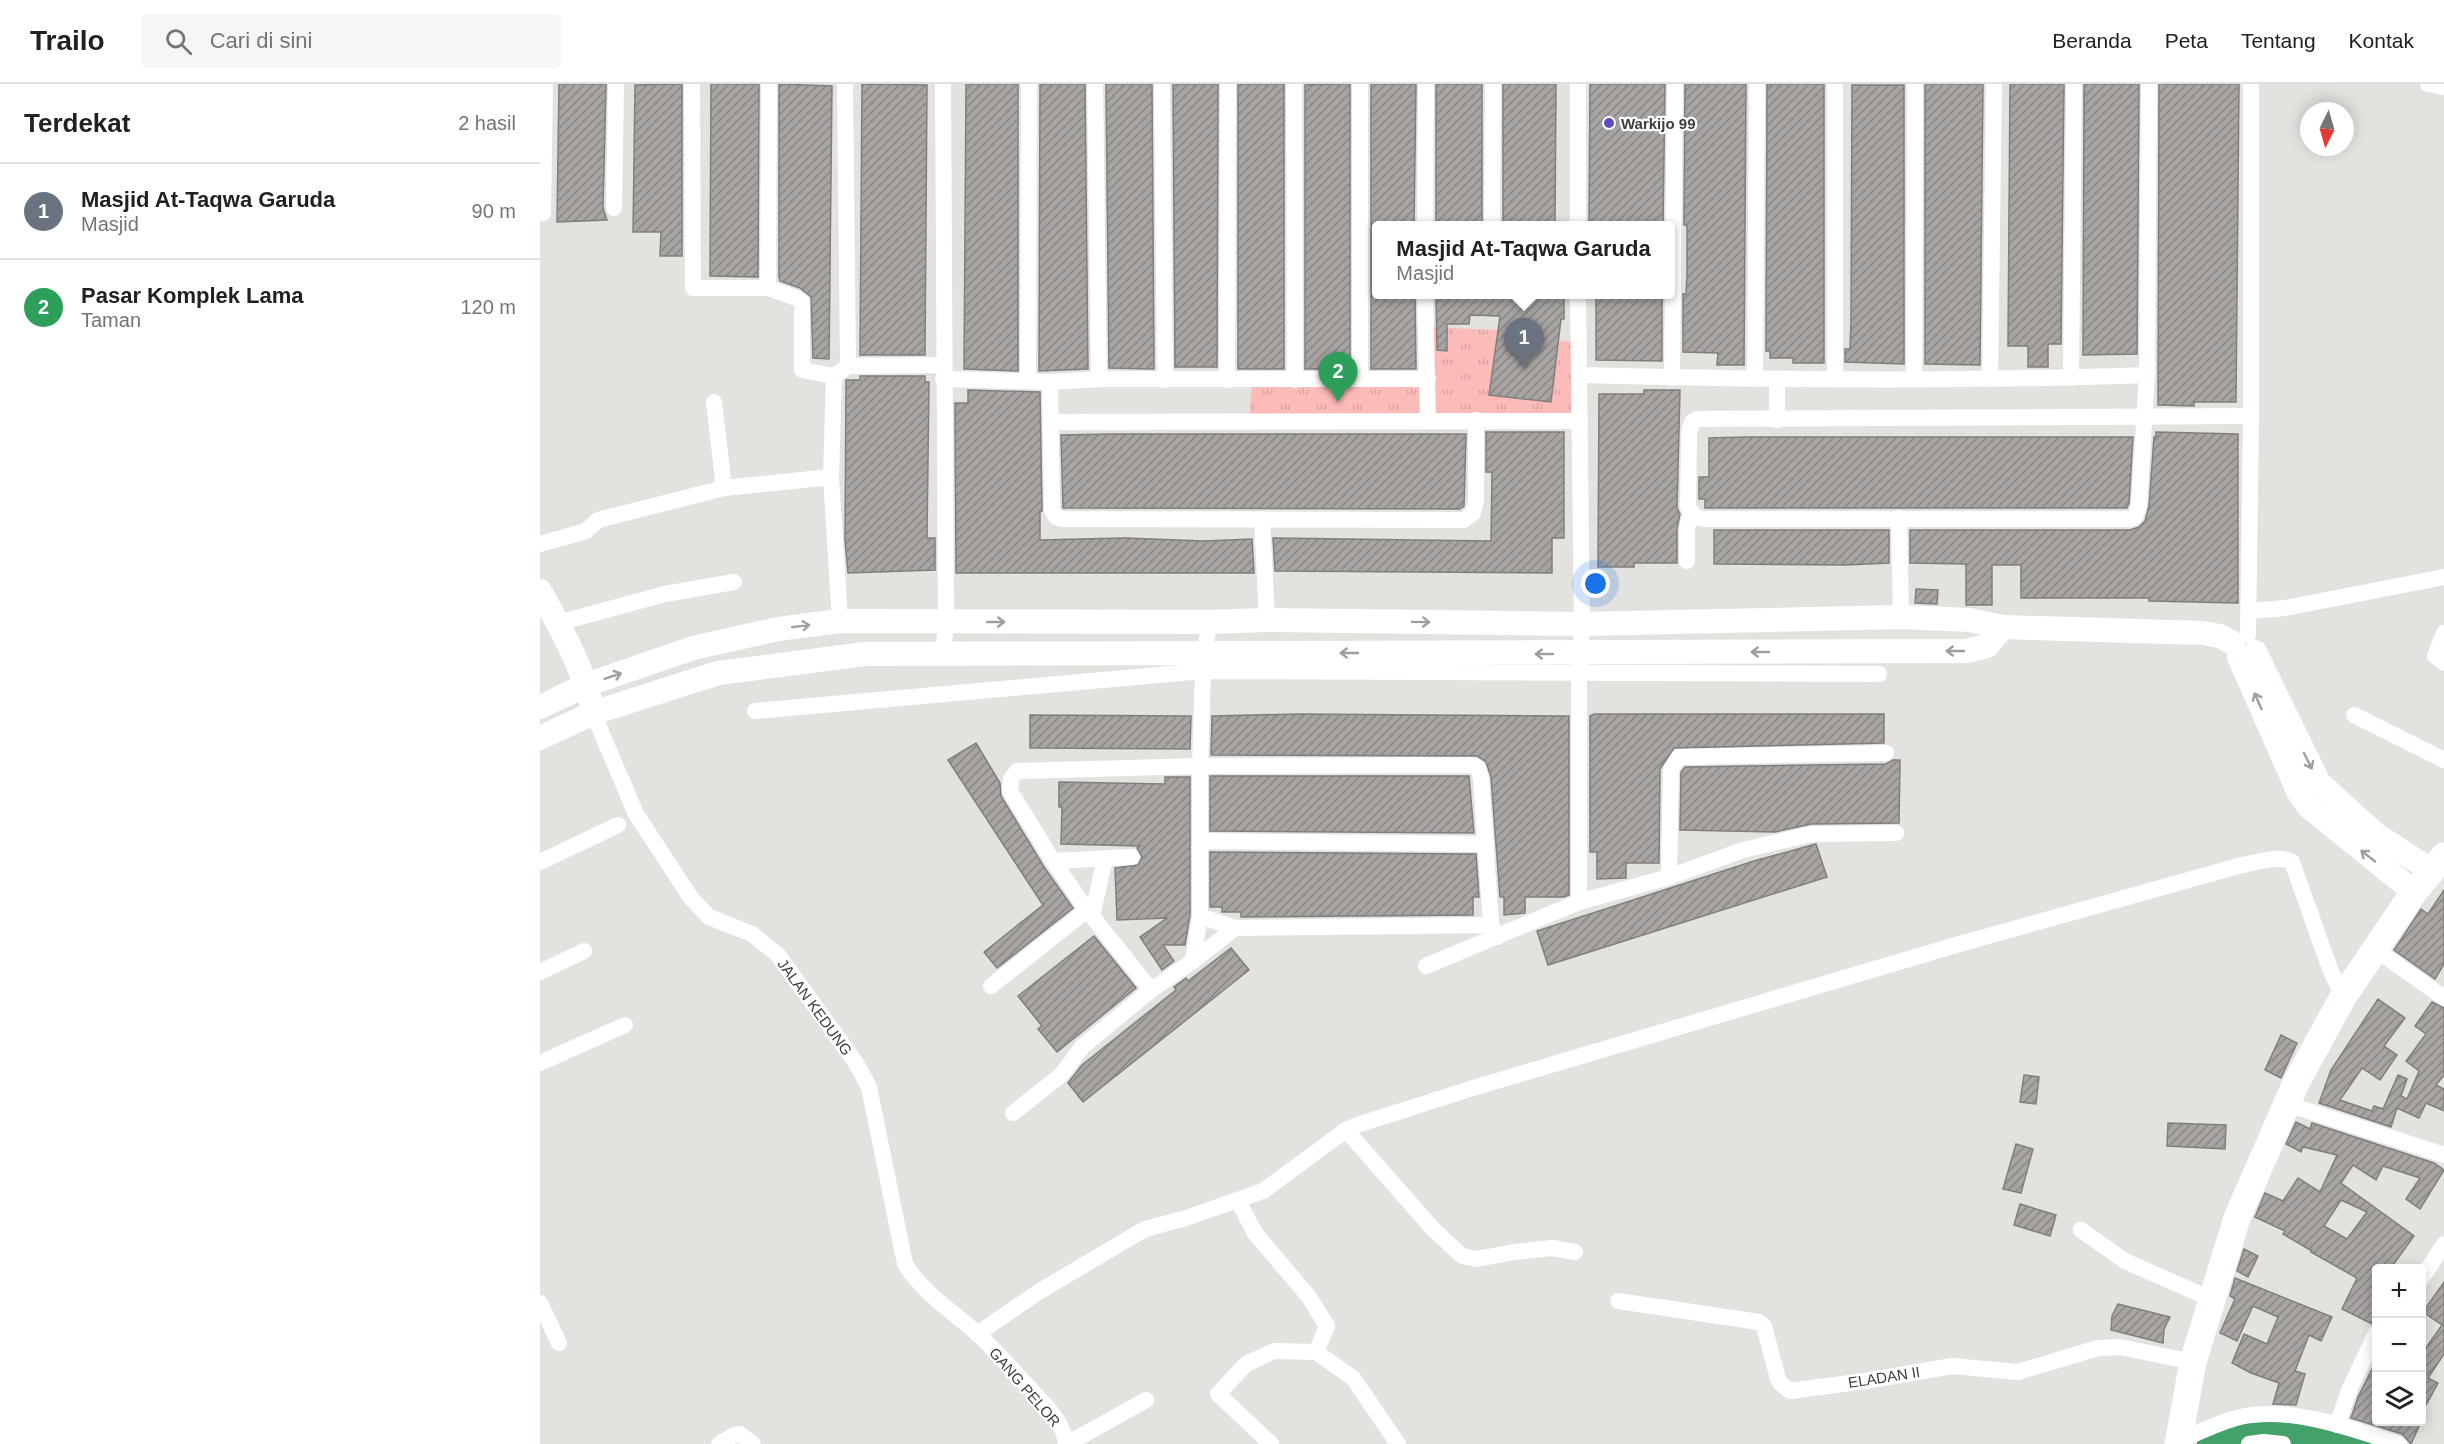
<!DOCTYPE html>
<html lang="id">
<meta charset="utf-8">
<style>
body{margin:0;font-family:Arial,sans-serif;background:#f6f6f6;color:#202124}
.controls{position:absolute;right:18px;bottom:18px;display:grid;overflow:hidden;border-radius:6px;box-shadow:0 3px 15px #0003}
.controls button{width:54px;height:54px;display:grid;place-items:center;padding:0;border:0;border-bottom:2px solid #e0e0e0;background:#fff;color:#202124;font:30px sans-serif}
.compass{position:absolute;left:1760px;top:18px;width:54px;height:54px;border-radius:50%;background:#fff;box-shadow:0 3px 15px #0003;rotate:185deg}
.you{position:absolute;left:1056px;top:500px;width:21px;height:21px;margin:-15px;border:4px solid #fff;border-radius:50%;background:#1a73e8;box-shadow:0 0 0 9px #1a73e833}
.badge{display:grid;place-items:center;width:39px;height:39px;border-radius:50%;background:#d93025;color:#fff;font-size:20px;font-weight:700}
.pin{position:absolute;translate:-50% -50px;filter:drop-shadow(0 2px 3px #0008)}
.pin::after{content:'';position:absolute;top:32px;width:21px;height:18px;background:inherit;clip-path:polygon(0 0,100% 0,50% 100%)}
.popup{position:absolute;left:832px;top:137px;width:303px;height:78px;box-sizing:border-box;display:grid;place-content:center;border-radius:6px;background:#fff;filter:drop-shadow(0 2px 4px #0005);font-size:20px;white-space:nowrap;color:#757577}
.popup b{font-size:22px;color:#202124}
.popup::after{content:'';position:absolute;left:50%;top:100%;margin-left:-12px;border:12px solid transparent;border-top-color:#fff}
.list{margin:0;padding:0;list-style:none}
h2{display:flex;justify-content:space-between;align-items:center;height:78px;margin:0;padding:0 24px;font-size:26px}
h2 small{font-size:20px;font-weight:400;color:#757577}
.list li{display:grid;grid-template-columns:39px 1fr auto;gap:18px;align-items:center;box-sizing:border-box;height:96px;padding:0 24px;border-top:2px solid #e0e0e0}
.list b{display:block;font-size:22px;white-space:nowrap}
.list p{margin:0;font-size:20px;white-space:nowrap;color:#757577}
.list em{font-size:20px;font-style:normal;color:#757577}
.icon{flex:none;width:33px;height:33px;fill:none;stroke:currentColor;stroke-width:2;stroke-linecap:round;stroke-linejoin:round}
.map{position:relative;flex:none;width:1904px;height:1360px;overflow:hidden}
header{display:flex;align-items:center;gap:36px;box-sizing:border-box;height:84px;padding:0 30px;background:#fff;border-bottom:2px solid #e0e0e0}
header strong{font-size:28px}
nav{display:flex;gap:33px;margin-inline-start:auto;font-size:21px}
.search{width:420px;height:54px;background:#f6f6f6;display:flex;align-items:center;gap:15px;box-sizing:border-box;padding:0 21px;border-radius:6px;color:#757577;font-size:22px}
main{display:flex}
aside{flex:1;background:#fff}
.map>svg:first-child{display:block}
.grass{fill:url(#grass-tufts)}
.lines{fill:none;stroke-linecap:round;stroke-linejoin:round}
.river{stroke:#43a26a;stroke-width:30}
.building{fill:url(#building-hatch);stroke:#827e7c;stroke-width:1.5;fill-rule:evenodd}
.street{stroke:#fff;stroke-width:16}
.secondary{stroke:#fff;stroke-width:24}
.primary{stroke:#fff;stroke-width:27}
.oneway{stroke:#9e9e9d}
.poi-dot{fill:#5a4dc5;stroke:#fff;stroke-width:2}
.labels{text-anchor:middle;dominant-baseline:central;stroke-width:4.5;stroke-linejoin:round;paint-order:stroke}
.poi-label{font-size:15px;font-weight:bold;fill:#3e3d3b;stroke:#fff;text-anchor:start}
.street-label{font-size:15px;fill:#3e3d3b;stroke:#fff}
</style>
<header>
<strong>Trailo</strong>
<div class="search"><svg class="icon" aria-label="search" viewBox="0 0 24 24"><circle cx="10" cy="10" r="6"/><path d="M15 15l6 6"/></svg>Cari di sini</div>
<nav><a>Beranda</a><a>Peta</a><a>Tentang</a><a>Kontak</a></nav>
</header>
<main>
<aside>
<h2>Terdekat<small>2 hasil</small></h2>
<ul class="list">
<li><span class="badge" style="background:#6b7280">1</span><div><b>Masjid At-Taqwa Garuda</b><p>Masjid</p></div><em>90 m</em></li>
<li><span class="badge" style="background:#2e9e5b">2</span><div><b>Pasar Komplek Lama</b><p>Taman</p></div><em>120 m</em></li>
</ul>
</aside>
<div class="map">
<svg width="1904" height="1360" viewBox="0 0 1904 1360">
<defs>
<pattern id="grass-tufts" width="24" height="20" patternUnits="userSpaceOnUse" patternTransform="scale(1.5)"><rect width="24" height="20" fill="#fbbcb9"/><path d="M3 7l-1-3M5 7V3M7 7l1-3M15 17l-1-3M17 17v-4M19 17l1-3" fill="none" stroke="#d8a2a0"/></pattern>
<pattern id="building-hatch" width="6" height="6" patternUnits="userSpaceOnUse" patternTransform="scale(1.5)"><rect width="6" height="6" fill="#a7a4a2"/><path d="M-1 1l2-2M0 6l6-6M5 7l2-2" fill="none" stroke="#898785"/></pattern>
</defs>
<rect width="100%" height="100%" fill="#e3e2de"/>
<!-- grass -->
<g class="grass">
<polygon points="892,243 955,246 1036,259 1034,330 891,332"/>
<polygon points="887,297 885,337 709,337 712,299"/>
</g>
<g class="lines">
<!-- river -->
<polyline class="river" points="1672,1360 1692,1348 1785,1348 1816,1360"/>
</g>
<!-- building -->
<g class="building">
<polygon points="19,0 66,0 63,124 67,136 17,138"/>
<polygon points="142,0 142,172 120,172 121,148 93,148 95,1"/>
<polygon points="171,0 219,0 218,193 170,192"/>
<polygon points="239,0 292,2 289,275 273,274 271,213 260,204 240,197 239,193"/>
<polygon points="322,0 387,1 385,271 320,271"/>
<polygon points="426,0 478,0 478,287 424,285"/>
<polygon points="500,0 545,0 548,285 499,287"/>
<polygon points="566,0 612,0 614,285 569,284"/>
<polygon points="633,0 678,0 677,283 635,283"/>
<rect x="698" y="0" width="46" height="285"/>
<polygon points="795,0 810,0 810,285 765,285 765,1"/>
<polygon points="831,0 876,0 874,141 837,141 837,211 875,212 876,285 831,285"/>
<rect x="896" y="0" width="46" height="141"/>
<polygon points="963,0 1016,0 1015,141 963,141"/>
<polygon points="1050,0 1125,0 1123,141 1049,141"/>
<polygon points="1145,0 1206,0 1204,281 1177,281 1178,269 1143,268 1143,210 1146,210 1147,190 1147,141 1144,141"/>
<polygon points="1227,0 1284,0 1284,279 1253,279 1253,274 1230,274 1230,267 1226,267"/>
<polygon points="1388,0 1443,0 1440,281 1385,280 1385,1"/>
<polygon points="1470,0 1524,0 1521,260 1508,260 1508,283 1488,283 1488,262 1468,262"/>
<polygon points="1544,0 1599,0 1597,270 1543,271"/>
<polygon points="1619,0 1699,0 1696,318 1654,318 1654,322 1618,321"/>
<polygon points="1312,1 1364,1 1364,280 1305,278 1305,265 1310,265 1311,238"/>
<polygon points="904,210 1024,210 1024,235 1021,235 1011,318 949,311 960,232 930,231 929,240 907,240 907,267 897,266 896,212 904,212"/>
<polygon points="1056,210 1122,210 1122,277 1056,276"/>
<polygon points="320,292 385,292 385,298 389,298 387,454 395,454 395,486 308,489 305,456 306,296 320,296"/>
<polygon points="428,306 500,308 502,427 500,427 500,456 585,454 664,457 712,455 714,489 416,489 415,319 428,319"/>
<polygon points="1104,306 1140,306 1137,424 1140,430 1137,444 1137,479 1094,479 1094,483 1058,483 1059,310 1104,310"/>
<polygon points="946,348 1024,348 1024,454 1012,454 1012,489 735,487 733,454 951,457 952,388 946,388"/>
<polygon points="1616,348 1698,350 1698,519 1609,517 1609,514 1481,514 1481,481 1452,481 1452,521 1426,521 1426,480 1370,479 1370,446 1590,446 1599,443 1605,437 1609,422 1614,353 1616,353"/>
<polygon points="573,350 926,350 924,422 920,425 523,424 521,351"/>
<polygon points="1206,353 1593,353 1589,419 1587,424 1165,424 1165,415 1159,415 1159,393 1169,393 1169,354"/>
<polygon points="1174,446 1349,446 1349,479 1306,481 1174,480"/>
<polygon points="1376,505 1398,506 1397,520 1375,519"/>
<polygon points="757,630 1029,632 1029,811 1024,813 985,813 985,829 964,831 964,813 960,813 951,693 946,678 937,672 671,671 672,632"/>
<polygon points="1054,630 1344,630 1344,659 1134,664 1120,685 1119,779 1086,779 1086,794 1057,795 1057,768 1050,768 1050,632"/>
<polygon points="490,631 651,632 650,665 490,664"/>
<polygon points="436,659 460,699 461,712 504,783 533,824 457,884 444,868 503,821 408,676"/>
<polygon points="1353,676 1360,676 1359,739 1271,740 1235,748 1140,746 1141,688 1145,683 1346,680"/>
<polygon points="670,692 929,692 934,749 670,747"/>
<polygon points="625,693 650,693 650,831 645,861 623,861 634,877 622,886 600,853 627,834 577,836 575,784 598,781 602,773 597,764 600,762 521,760 522,723 519,723 519,698 625,700"/>
<polygon points="1276,760 1287,793 1008,881 997,847 1214,777"/>
<polygon points="670,768 936,770 939,813 933,813 933,831 701,833 701,828 682,828 682,823 670,823"/>
<polygon points="1904,806 1904,880 1895,895 1854,866 1881,825 1888,830"/>
<polygon points="554,852 596,904 517,968 498,945 502,942 478,912"/>
<polygon points="691,864 709,886 543,1018 528,999 542,981 636,906 634,903 646,894 648,897"/>
<polygon points="1838,915 1865,934 1844,962 1857,971 1840,996 1822,984 1800,1016 1832,1027 1834,1022 1843,1025 1858,991 1867,995 1861,1012 1867,1015 1879,987 1866,977 1886,950 1875,942 1892,918 1904,924 1904,991 1896,1001 1904,1005 1904,1027 1886,1019 1879,1034 1857,1024 1851,1043 1779,1019 1791,986"/>
<polygon points="1741,951 1757,959 1741,994 1725,986"/>
<polygon points="1484,991 1499,993 1496,1020 1480,1018"/>
<path d="M 1756,1038 L 1770,1045 L 1772,1039 L 1894,1079 L 1904,1086 L 1880,1125 L 1866,1115 L 1880,1094 L 1843,1082 L 1836,1096 L 1813,1081 L 1801,1099 L 1874,1152 L 1850,1185 L 1836,1185 L 1836,1239 L 1832,1240 L 1802,1225 L 1817,1194 L 1771,1168 L 1772,1167 L 1743,1150 L 1745,1147 L 1715,1133 L 1725,1109 L 1743,1117 L 1758,1094 L 1780,1108 L 1797,1071 L 1763,1063 L 1761,1068 L 1746,1060 ZM 1801,1116 L 1827,1128 L 1807,1155 L 1784,1142 Z"/>
<polygon points="1628,1039 1686,1041 1685,1065 1627,1062"/>
<polygon points="1476,1060 1493,1065 1481,1109 1463,1105"/>
<polygon points="1480,1120 1516,1131 1510,1152 1474,1141"/>
<polygon points="1704,1165 1718,1172 1708,1193 1697,1187"/>
<polygon points="1695,1194 1792,1233 1781,1257 1769,1251 1755,1287 1765,1290 1756,1321 1733,1320 1739,1299 1711,1289 1692,1279 1704,1250 1727,1260 1738,1233 1713,1222 1697,1257 1680,1249 1695,1215 1690,1212"/>
<polygon points="1904,1198 1904,1270 1888,1294 1898,1299 1881,1330 1881,1271 1902,1241 1883,1228"/>
<polygon points="1578,1220 1630,1233 1624,1245 1623,1259 1571,1246 1572,1232"/>
<polygon points="1836,1277 1836,1338 1881,1338 1871,1360 1862,1350 1811,1334 1818,1313"/>
</g>
<g class="lines">
<!-- street -->
<g class="street">
<polyline points="152,0 153,204 228,204 229,0"/>
<polyline points="305,0 308,282"/>
<polyline points="403,0 406,538 403,571"/>
<polyline points="555,0 559,295"/>
<polyline points="622,0 625,296"/>
<polyline points="754,0 755,296"/>
<polyline points="1609,0 1607,291 1599,421 1595,433 1590,435 1164,435 1156,433 1148,424 1149,348 1152,338 1157,335 1711,332"/>
<polyline points="1888,0 1904,3"/>
<polyline points="74,124 76,0"/>
<polyline points="3,129 5,0"/>
<polyline points="885,142 886,0"/>
<polyline points="952,142 953,0"/>
<polyline points="1038,142 1038,0"/>
<polyline points="228,204 256,214 262,218 262,286 294,292"/>
<polyline points="885,210 888,336"/>
<polyline points="1038,210 1042,540 1039,589 1039,818"/>
<path d="M 1039,291 C 1228,296 1418,298 1607,291"/>
<polyline points="1132,294 1135,0"/>
<polyline points="1531,294 1534,0"/>
<polyline points="403,295 510,298 559,295 888,295"/>
<polyline points="820,295 820,0"/>
<polyline points="1215,295 1217,0"/>
<polyline points="1237,295 1237,336"/>
<polyline points="1295,295 1295,0"/>
<polyline points="1374,295 1375,0"/>
<polyline points="1450,295 1454,0"/>
<polyline points="488,296 489,0"/>
<polyline points="687,296 688,0"/>
<polyline points="510,298 512,426 516,433 523,435 924,436 933,429 936,416 936,336"/>
<polyline points="174,318 184,404"/>
<polyline points="512,338 1040,337"/>
<polyline points="291,393 294,292 308,282 404,281"/>
<polyline points="1359,434 1361,533"/>
<polyline points="722,435 727,536"/>
<polyline points="0,460 46,447 58,436 184,404 291,393 300,537"/>
<polyline points="1147,477 1147,444 1151,428"/>
<polyline points="1710,527 1745,524 1904,493"/>
<polyline points="669,538 663,587 660,682 660,832 695,844 951,841 957,853"/>
<polyline points="18,539 125,510 194,498"/>
<polyline points="1904,549 1895,572 1904,579"/>
<polyline points="1708,551 1711,332 1711,0"/>
<polyline points="215,627 663,587 1339,590"/>
<path d="M 53,629 L 96,730 L 151,814 L 169,833 L 212,850 L 238,871 L 316,979 L 329,1003 L 365,1180 C 384,1210 412,1227 438,1250 C 458,1269 477,1290 495,1310 C 509,1325 524,1340 526,1360"/>
<polyline points="1814,631 1904,676"/>
<polyline points="662,757 946,760"/>
<polyline points="513,777 592,773"/>
<polyline points="0,778 78,741"/>
<polyline points="1129,793 1131,685 1139,673 1346,669"/>
<polyline points="552,832 565,775"/>
<polyline points="1835,865 1904,914"/>
<polyline points="653,877 660,832"/>
<polyline points="886,882 1039,818 1129,793 1203,766 1271,750 1356,749"/>
<polyline points="0,888 44,867"/>
<polyline points="451,902 547,826"/>
<polyline points="611,906 547,826 513,777 470,707 471,695 477,687 660,682 932,681 938,684 941,694 951,841"/>
<polyline points="0,979 85,941"/>
<polyline points="1747,1020 1904,1071"/>
<polyline points="473,1029 521,991 543,962 611,906 653,877 695,844"/>
<polyline points="806,1046 892,1144 922,1172 937,1175 974,1168 1012,1164 1035,1168"/>
<polyline points="698,1117 715,1149 769,1213 787,1242 776,1268 734,1267 706,1280 678,1310 731,1360"/>
<polyline points="1541,1146 1585,1177 1671,1215"/>
<polyline points="1882,1194 1904,1160"/>
<polyline points="1078,1217 1219,1238 1224,1242 1238,1295 1241,1300 1250,1307 1325,1297 1412,1282 1478,1288 1558,1264 1580,1263 1653,1278"/>
<polyline points="0,1219 19,1259"/>
<path d="M 437,1250 L 500,1207 L 605,1145 L 646,1134 L 723,1107 L 806,1046 L 817,1041 L 933,1004 L 1416,861 L 1702,781 C 1716,779 1739,770 1752,778 L 1790,885 L 1803,913"/>
<polyline points="776,1268 813,1294 858,1360"/>
<polyline points="1797,1341 1810,1304 1836,1249"/>
<path d="M 1639,1357 C 1658,1349 1679,1338 1700,1333 C 1752,1322 1810,1344 1859,1360"/>
<polyline points="179,1360 194,1351 200,1350 213,1360"/>
<polyline points="527,1360 606,1316"/>
<polyline points="1709,1360 1724,1358 1743,1360"/>
</g>
<!-- secondary -->
<g class="secondary">
<path d="M 0,507 C 19,541 40,578 50,616"/>
<polyline points="1715,568 1779,699 1834,749 1892,787"/>
<polyline points="1699,573 1759,709 1768,722 1874,808"/>
<polyline points="0,623 46,601 153,564 238,545 300,537 669,538 727,536 1042,540 1361,533 1429,536 1463,543 1663,549 1680,552 1693,559"/>
<polyline points="0,654 53,629 178,589 325,570 1427,567 1447,562 1463,543"/>
</g>
<!-- primary -->
<polyline class="primary" points="1638,1360 1653,1278 1697,1134 1756,999 1803,913 1874,808 1904,772"/>
</g>
<!-- one-way arrows -->
<defs><path id="oneway-shaft" d="M-6 0H5M1.5-3L5.5 0L1.5 3" fill="none" stroke-width="1.6" stroke-linecap="round" stroke-linejoin="round" transform="scale(1.5)"/></defs>
<g class="oneway">
<use href="#oneway-shaft" transform="translate(456 538)"/>
<use href="#oneway-shaft" transform="translate(881 538) rotate(1)"/>
<use href="#oneway-shaft" transform="translate(261 542) rotate(-7)"/>
<use href="#oneway-shaft" transform="translate(1415 567) rotate(180)"/>
<use href="#oneway-shaft" transform="translate(1220 568) rotate(180)"/>
<use href="#oneway-shaft" transform="translate(809 569) rotate(-180)"/>
<use href="#oneway-shaft" transform="translate(1004 570) rotate(-180)"/>
<use href="#oneway-shaft" transform="translate(73 592) rotate(-19)"/>
<use href="#oneway-shaft" transform="translate(1718 617) rotate(-114)"/>
<use href="#oneway-shaft" transform="translate(1768 677) rotate(64)"/>
<use href="#oneway-shaft" transform="translate(1828 772) rotate(-142)"/>
</g>
<!-- markers -->
<circle class="poi-dot" cx="1069" cy="39" r="6"/>
<g class="labels">
<!-- poi labels -->
<g class="poi-label">
<text x="1081" y="39">Warkijo 99</text>
</g>
<!-- street labels -->
<g class="street-label">
<text transform="translate(275 923) rotate(54)">JALAN KEDUNG</text>
<text transform="translate(1344 1293) rotate(-9)">ELADAN II</text>
<text transform="translate(485 1303) rotate(49)">GANG PELOR</text>
</g>
</g>
</svg>
<div class="controls">
<button>+</button>
<button>−</button>
<button><svg class="icon" aria-label="layers" viewBox="0 0 24 24"><path d="M12 4l9 5-9 5-9-5zM3 14l9 5 9-5"/></svg></button>
</div>
<svg class="compass" viewBox="-18 -18 36 36"><path d="M0-13l5 13h-10z" fill="#e53935"/><path d="M0 13l5-13h-10z" fill="#757577"/></svg>
<div class="you"></div>
<div class="pin badge" style="left:984px;top:284px;background:#6b7280">1</div>
<div class="popup"><b>Masjid At-Taqwa Garuda</b>Masjid</div>
<div class="pin badge" style="left:798px;top:318px;background:#2e9e5b">2</div>
</div>
</main>
